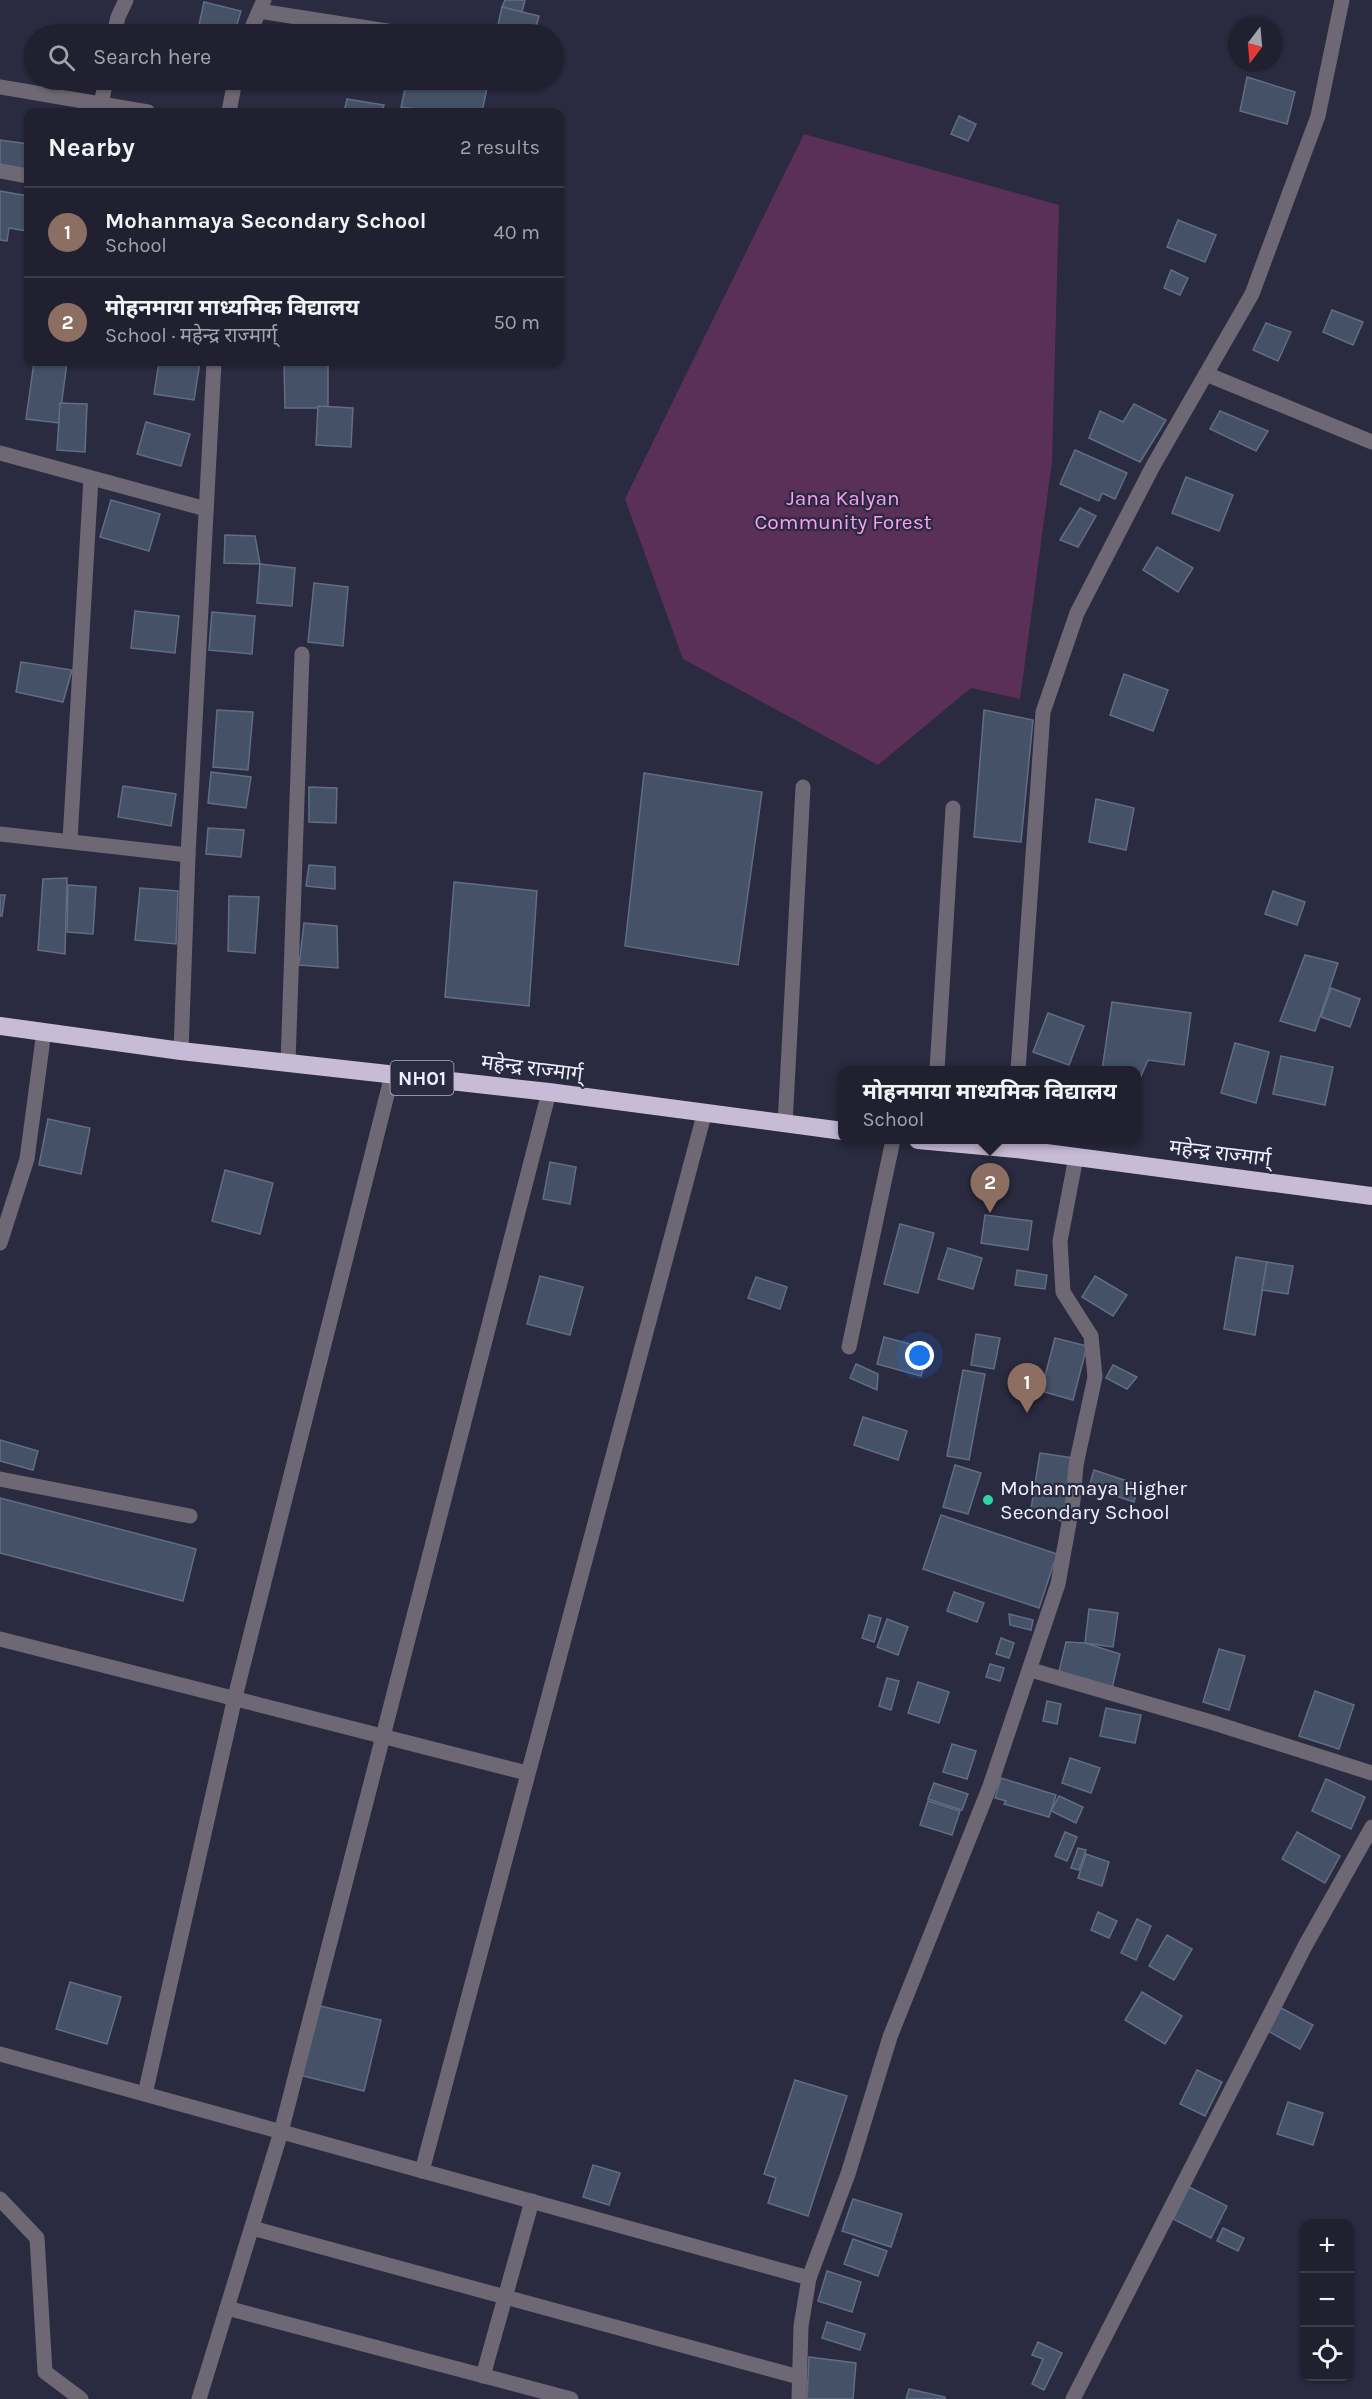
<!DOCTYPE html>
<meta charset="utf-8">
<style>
body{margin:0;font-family:Karla,"Noto Sans Devanagari",sans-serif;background:#282838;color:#f1f3f6}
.controls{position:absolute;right:18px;bottom:18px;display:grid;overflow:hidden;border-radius:12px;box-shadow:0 2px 4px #0004}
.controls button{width:54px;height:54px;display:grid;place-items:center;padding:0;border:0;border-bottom:2px solid #3d3e4c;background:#202030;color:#f1f3f6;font:30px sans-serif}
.compass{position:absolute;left:1228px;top:18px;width:54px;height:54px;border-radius:50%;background:#202030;box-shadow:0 2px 4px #0004;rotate:196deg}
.you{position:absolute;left:920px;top:1356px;width:21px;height:21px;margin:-15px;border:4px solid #fff;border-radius:50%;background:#1a73e8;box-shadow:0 0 0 9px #1a73e833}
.badge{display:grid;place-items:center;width:39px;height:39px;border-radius:50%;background:#8c9099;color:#fff;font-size:20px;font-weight:700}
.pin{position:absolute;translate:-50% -50px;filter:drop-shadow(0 2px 3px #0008)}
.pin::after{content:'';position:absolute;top:32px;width:21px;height:18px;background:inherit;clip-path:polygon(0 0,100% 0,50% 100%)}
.popup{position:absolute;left:838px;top:1066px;width:303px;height:78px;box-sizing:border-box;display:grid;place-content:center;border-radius:12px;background:#202030;filter:drop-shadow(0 2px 4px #0005);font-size:20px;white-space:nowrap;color:#a2a3ab}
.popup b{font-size:22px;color:#f1f3f6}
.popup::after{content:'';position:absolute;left:50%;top:100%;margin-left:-12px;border:12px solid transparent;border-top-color:#202030}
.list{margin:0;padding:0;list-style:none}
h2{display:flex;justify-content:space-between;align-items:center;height:78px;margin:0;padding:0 24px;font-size:26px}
h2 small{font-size:20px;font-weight:400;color:#a2a3ab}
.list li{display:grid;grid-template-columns:39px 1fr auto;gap:18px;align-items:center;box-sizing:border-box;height:90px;padding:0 24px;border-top:2px solid #3d3e4c}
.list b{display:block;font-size:22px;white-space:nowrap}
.list p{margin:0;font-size:20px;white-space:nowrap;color:#a2a3ab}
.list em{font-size:20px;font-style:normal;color:#a2a3ab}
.icon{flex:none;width:33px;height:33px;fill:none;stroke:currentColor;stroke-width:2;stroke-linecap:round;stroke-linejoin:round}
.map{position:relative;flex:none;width:1372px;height:2399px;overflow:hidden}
.search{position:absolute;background:#202030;box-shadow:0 2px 4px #0004;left:24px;top:24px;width:540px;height:66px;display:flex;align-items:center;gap:15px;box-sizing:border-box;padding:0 21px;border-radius:33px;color:#a2a3ab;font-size:22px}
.panel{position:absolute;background:#202030;box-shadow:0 2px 4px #0004;left:24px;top:108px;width:540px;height:258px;border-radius:12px}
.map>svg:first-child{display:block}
.green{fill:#5b3058}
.building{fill:#445167;stroke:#606e85;stroke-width:1.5}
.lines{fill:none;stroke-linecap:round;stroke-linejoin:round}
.minor{stroke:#6e6874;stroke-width:15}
.highway{stroke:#c8bbd7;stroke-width:18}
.poi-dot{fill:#31d4a9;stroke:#2a2a40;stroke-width:2}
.labels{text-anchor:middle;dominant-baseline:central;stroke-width:4.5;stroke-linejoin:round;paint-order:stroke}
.shield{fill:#2a2a40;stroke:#b5b5c4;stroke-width:1.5}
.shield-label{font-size:20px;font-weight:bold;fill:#f0f1fd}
.park-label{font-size:21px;fill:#fd9ff5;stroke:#2a2a40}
.street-label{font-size:21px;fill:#f0f1fd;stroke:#2a2a40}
.poi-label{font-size:21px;fill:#f0f1fd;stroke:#2a2a40;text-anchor:start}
</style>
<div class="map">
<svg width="1372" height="2399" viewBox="0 0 1372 2399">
<rect width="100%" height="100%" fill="#2a2a40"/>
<!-- green -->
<polygon class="green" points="804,134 1059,205 1052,461 1020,699 971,688 878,765 683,659 625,499"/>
<!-- building -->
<g class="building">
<polygon points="505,0 525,0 522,12 502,7"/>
<polygon points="204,2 241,11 234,34 197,34"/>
<polygon points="502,7 539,16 534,34 496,34"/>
<polygon points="1247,77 1295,92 1287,124 1240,111"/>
<polygon points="407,80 469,80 488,83 482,112 438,112 401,107"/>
<polygon points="347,99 384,105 382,112 344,112"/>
<polygon points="959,116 976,124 968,141 951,134"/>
<polygon points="0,140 28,144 25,172 0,168"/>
<polygon points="0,191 28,196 28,231 9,228 7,241 0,240"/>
<polygon points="1178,220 1216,235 1205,262 1167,247"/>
<polygon points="1171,270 1188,278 1180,295 1164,288"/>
<polygon points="1332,310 1363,322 1353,345 1323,332"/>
<polygon points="1266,323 1291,332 1278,361 1253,350"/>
<polygon points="34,362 67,362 59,423 26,419"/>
<polygon points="159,362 200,362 194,400 154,394"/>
<polygon points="284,362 328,362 328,408 285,408"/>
<polygon points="60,403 87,404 85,452 57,450"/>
<polygon points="1134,404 1166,420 1140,462 1089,438 1100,411 1123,422"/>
<polygon points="318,406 353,408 351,447 316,445"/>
<polygon points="1220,411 1268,431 1256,451 1210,429"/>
<polygon points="146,422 190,434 181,466 137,454"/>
<polygon points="1075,450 1127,473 1115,499 1102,493 1099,501 1060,484"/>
<polygon points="1186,477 1233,495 1219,531 1172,513"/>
<polygon points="111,500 160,514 149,551 100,537"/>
<polygon points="1080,508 1096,516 1078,547 1060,540"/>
<polygon points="225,535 255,536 260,564 224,563"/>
<polygon points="1157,547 1193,568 1178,592 1143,570"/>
<polygon points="260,564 295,568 292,606 257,603"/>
<polygon points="314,583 348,587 343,646 308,642"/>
<polygon points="135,611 179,616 175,653 131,648"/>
<polygon points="212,612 255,616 252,654 209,650"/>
<polygon points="21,662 72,670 63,702 16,692"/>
<polygon points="1124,674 1168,690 1153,731 1110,715"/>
<polygon points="217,710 253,712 248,770 213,767"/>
<polygon points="984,710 1033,720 1021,842 974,837"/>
<polygon points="211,772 251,777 246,808 208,803"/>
<polygon points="644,773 762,792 738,965 625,946"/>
<polygon points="123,786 176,794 171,826 118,817"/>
<polygon points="309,787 337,788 336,823 309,822"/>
<polygon points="1096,799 1134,808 1126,850 1089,842"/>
<polygon points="208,828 244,830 241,857 206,854"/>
<polygon points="309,865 335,867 335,889 306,886"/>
<polygon points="67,878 65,954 38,950 43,879"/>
<polygon points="454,882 537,891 529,1006 445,997"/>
<polygon points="68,885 96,887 93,934 67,932"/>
<polygon points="140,888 178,891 176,944 135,940"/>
<polygon points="1273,891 1305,902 1297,925 1265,914"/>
<polygon points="0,895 5,895 2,916 0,916"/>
<polygon points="229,896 259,897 255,953 228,951"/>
<polygon points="304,923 337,926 338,968 299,965"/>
<polygon points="1305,955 1338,963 1315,1031 1280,1021"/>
<polygon points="1331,988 1360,999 1350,1027 1321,1017"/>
<polygon points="1112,1002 1191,1013 1184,1065 1148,1060 1137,1085 1137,1070 1102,1070"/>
<polygon points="1048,1013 1084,1026 1069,1065 1033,1052"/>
<polygon points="1235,1043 1269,1052 1256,1103 1221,1093"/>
<polygon points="1281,1056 1333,1067 1325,1105 1273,1094"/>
<polygon points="48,1119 90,1128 81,1174 39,1165"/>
<polygon points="550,1162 576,1167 570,1204 543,1199"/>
<polygon points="225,1170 273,1183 260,1234 212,1221"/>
<polygon points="985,1215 1032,1221 1028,1250 981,1243"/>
<polygon points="900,1224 934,1233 918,1293 884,1284"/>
<polygon points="948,1248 982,1258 973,1289 938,1279"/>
<polygon points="1236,1257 1267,1262 1255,1335 1224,1329"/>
<polygon points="1267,1262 1293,1266 1288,1294 1262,1290"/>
<polygon points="1017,1270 1047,1275 1045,1289 1015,1285"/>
<polygon points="540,1276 583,1287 570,1335 527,1324"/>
<polygon points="1095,1276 1127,1295 1113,1316 1082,1297"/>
<polygon points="756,1277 787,1287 780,1309 748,1298"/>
<polygon points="976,1334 1000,1338 994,1369 971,1365"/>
<polygon points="884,1337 929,1349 921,1376 877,1364"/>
<polygon points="1055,1338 1087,1346 1073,1400 1041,1391"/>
<polygon points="856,1364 878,1374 877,1390 850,1378"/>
<polygon points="1113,1365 1137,1377 1127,1389 1106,1378"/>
<polygon points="963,1370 985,1374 969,1460 947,1456"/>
<polygon points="863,1417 907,1431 898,1460 854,1445"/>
<polygon points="0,1440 38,1451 33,1470 0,1461"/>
<polygon points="1040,1453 1073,1458 1063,1521 1030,1515"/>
<polygon points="955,1465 981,1473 968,1514 943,1507"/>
<polygon points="1094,1470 1139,1485 1134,1502 1089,1487"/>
<polygon points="0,1498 196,1549 183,1601 0,1553"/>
<polygon points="941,1515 1057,1554 1039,1608 923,1569"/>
<polygon points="954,1592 984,1603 977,1622 947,1611"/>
<polygon points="1089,1609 1118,1613 1113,1647 1085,1643"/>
<polygon points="1009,1614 1033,1620 1031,1630 1010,1625"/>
<polygon points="869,1615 881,1618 874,1642 862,1638"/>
<polygon points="887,1619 908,1627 898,1655 877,1647"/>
<polygon points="1001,1638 1014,1643 1009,1658 996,1654"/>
<polygon points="1066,1642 1085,1643 1120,1654 1112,1688 1058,1676"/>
<polygon points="1219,1649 1245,1656 1229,1710 1203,1702"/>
<polygon points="990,1664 1004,1668 1000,1681 986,1677"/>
<polygon points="887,1678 899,1681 891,1710 879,1706"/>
<polygon points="918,1682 949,1692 939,1723 908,1713"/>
<polygon points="1315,1691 1354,1705 1339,1749 1299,1736"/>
<polygon points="1047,1701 1061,1704 1057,1724 1043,1721"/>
<polygon points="1106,1708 1141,1715 1135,1743 1100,1736"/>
<polygon points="952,1744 976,1751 967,1779 943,1772"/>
<polygon points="1070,1758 1100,1768 1091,1793 1062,1783"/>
<polygon points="1001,1778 1056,1795 1049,1817 1004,1804 1006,1801 995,1798"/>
<polygon points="1326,1779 1365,1797 1351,1829 1312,1811"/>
<polygon points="934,1783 968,1794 962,1810 928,1799"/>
<polygon points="1059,1796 1083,1807 1076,1823 1051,1811"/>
<polygon points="928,1801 960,1811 952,1835 920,1825"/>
<polygon points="1065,1832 1077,1837 1067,1861 1055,1856"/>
<polygon points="1297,1832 1340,1856 1325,1883 1282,1859"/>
<polygon points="1078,1848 1086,1850 1079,1870 1071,1868"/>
<polygon points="1086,1854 1109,1862 1102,1886 1078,1878"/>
<polygon points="1098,1912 1117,1921 1109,1938 1091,1930"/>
<polygon points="1137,1919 1151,1926 1136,1960 1121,1953"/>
<polygon points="1167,1935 1192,1949 1174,1980 1149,1966"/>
<polygon points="70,1982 121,1997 107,2044 56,2029"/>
<polygon points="1142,1992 1182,2016 1165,2044 1125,2020"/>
<polygon points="316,2005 381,2020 364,2091 299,2075"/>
<polygon points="1281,2008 1313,2025 1300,2049 1268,2031"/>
<polygon points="1197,2070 1222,2082 1205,2116 1180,2104"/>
<polygon points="795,2080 847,2096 808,2216 768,2203 776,2178 764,2174"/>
<polygon points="1288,2102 1323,2113 1313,2145 1277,2134"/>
<polygon points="593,2165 620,2173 609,2205 583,2197"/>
<polygon points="1189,2187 1227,2206 1211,2238 1173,2219"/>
<polygon points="853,2199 902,2214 891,2247 842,2231"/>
<polygon points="1223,2228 1244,2238 1238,2251 1217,2241"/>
<polygon points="853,2239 887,2251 878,2276 844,2264"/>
<polygon points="827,2271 861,2282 852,2312 818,2301"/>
<polygon points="827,2322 865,2334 860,2350 822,2338"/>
<polygon points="1038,2342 1062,2353 1044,2390 1032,2384 1043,2359 1032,2355"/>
<polygon points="809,2357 856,2363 853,2399 807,2399"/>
<polygon points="909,2389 945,2397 945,2399 906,2399"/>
</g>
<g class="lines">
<!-- minor -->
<g class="minor">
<polyline points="259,11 406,34"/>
<polyline points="114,34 118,17 126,0"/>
<polyline points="249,34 264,0"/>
<polyline points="0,87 148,112"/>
<polyline points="101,104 106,80"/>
<polyline points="229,112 235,80"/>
<polyline points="0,171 28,176"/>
<polyline points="1206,374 1372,442"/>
<polyline points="0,453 206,509"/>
<polyline points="0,834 188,855"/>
<polyline points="70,840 91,478"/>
<polyline points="181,1051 188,855 214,362"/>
<polyline points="288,1063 302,654"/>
<polyline points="937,1070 953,808"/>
<polyline points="1018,1070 1043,712 1077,613 1153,466 1252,294 1318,116 1342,0"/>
<polyline points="785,1124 803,787"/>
<polyline points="0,1243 27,1159 44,1031"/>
<polyline points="849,1347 893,1140"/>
<polyline points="0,1479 190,1516"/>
<polyline points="0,1639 527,1773"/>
<polyline points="1031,1670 1211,1722 1372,1773"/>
<polyline points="0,2054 809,2278"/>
<polyline points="145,2094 235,1697 392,1075"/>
<polyline points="422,2171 704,1115"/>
<polyline points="0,2199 37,2238 45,2372 81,2399"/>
<polyline points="252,2228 799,2377"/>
<polyline points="227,2308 571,2399"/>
<polyline points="483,2376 532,2201"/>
<polyline points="199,2399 281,2132 549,1092"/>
<polyline points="799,2399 801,2326 809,2278 848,2174 890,2037 990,1786 1058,1584 1073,1501 1076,1465 1095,1377 1091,1336 1063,1292 1060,1241 1076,1157"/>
<polyline points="1073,2399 1305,1946 1372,1827"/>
</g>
<!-- highway -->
<g class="highway">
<polyline points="0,1026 181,1051 549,1092 843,1131"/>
<polyline points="918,1140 1016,1149 1372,1196"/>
</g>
</g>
<!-- markers -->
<circle class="poi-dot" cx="988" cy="1500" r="6"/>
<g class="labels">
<!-- shield labels -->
<rect class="shield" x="390.5" y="1061" width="63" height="34" rx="4.5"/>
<g class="shield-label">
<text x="422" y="1078">NH01</text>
</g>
<!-- park labels -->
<g class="park-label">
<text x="843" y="498">Jana Kalyan<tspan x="843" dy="24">Community Forest</tspan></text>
</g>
<!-- street labels -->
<g class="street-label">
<text transform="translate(532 1068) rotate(7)">महेन्द्र राज्मार्ग्</text>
<text transform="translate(1220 1153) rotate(7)">महेन्द्र राज्मार्ग्</text>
</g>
<!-- poi labels -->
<g class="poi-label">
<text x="1000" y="1488">Mohanmaya Higher<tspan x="1000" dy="24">Secondary School</tspan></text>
</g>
</g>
</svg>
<div class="controls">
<button>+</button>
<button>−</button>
<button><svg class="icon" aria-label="locate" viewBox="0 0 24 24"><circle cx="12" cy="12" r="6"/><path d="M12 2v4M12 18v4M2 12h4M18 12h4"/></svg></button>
</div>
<svg class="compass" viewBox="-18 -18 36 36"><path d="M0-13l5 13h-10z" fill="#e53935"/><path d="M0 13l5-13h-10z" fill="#a2a3ab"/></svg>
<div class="you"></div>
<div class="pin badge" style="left:1027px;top:1413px;background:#8d6e63">1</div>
<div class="pin badge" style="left:990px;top:1213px;background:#8d6e63">2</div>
<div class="popup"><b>मोहनमाया माध्यमिक विद्यालय</b>School</div>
<div class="search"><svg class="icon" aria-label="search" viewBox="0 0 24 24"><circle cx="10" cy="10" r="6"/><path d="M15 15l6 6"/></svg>Search here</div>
<section class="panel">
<h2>Nearby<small>2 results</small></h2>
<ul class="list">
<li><span class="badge" style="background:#8d6e63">1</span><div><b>Mohanmaya Secondary School</b><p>School</p></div><em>40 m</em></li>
<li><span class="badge" style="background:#8d6e63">2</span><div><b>मोहनमाया माध्यमिक विद्यालय</b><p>School · महेन्द्र राज्मार्ग्</p></div><em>50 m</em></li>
</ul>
</section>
</div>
